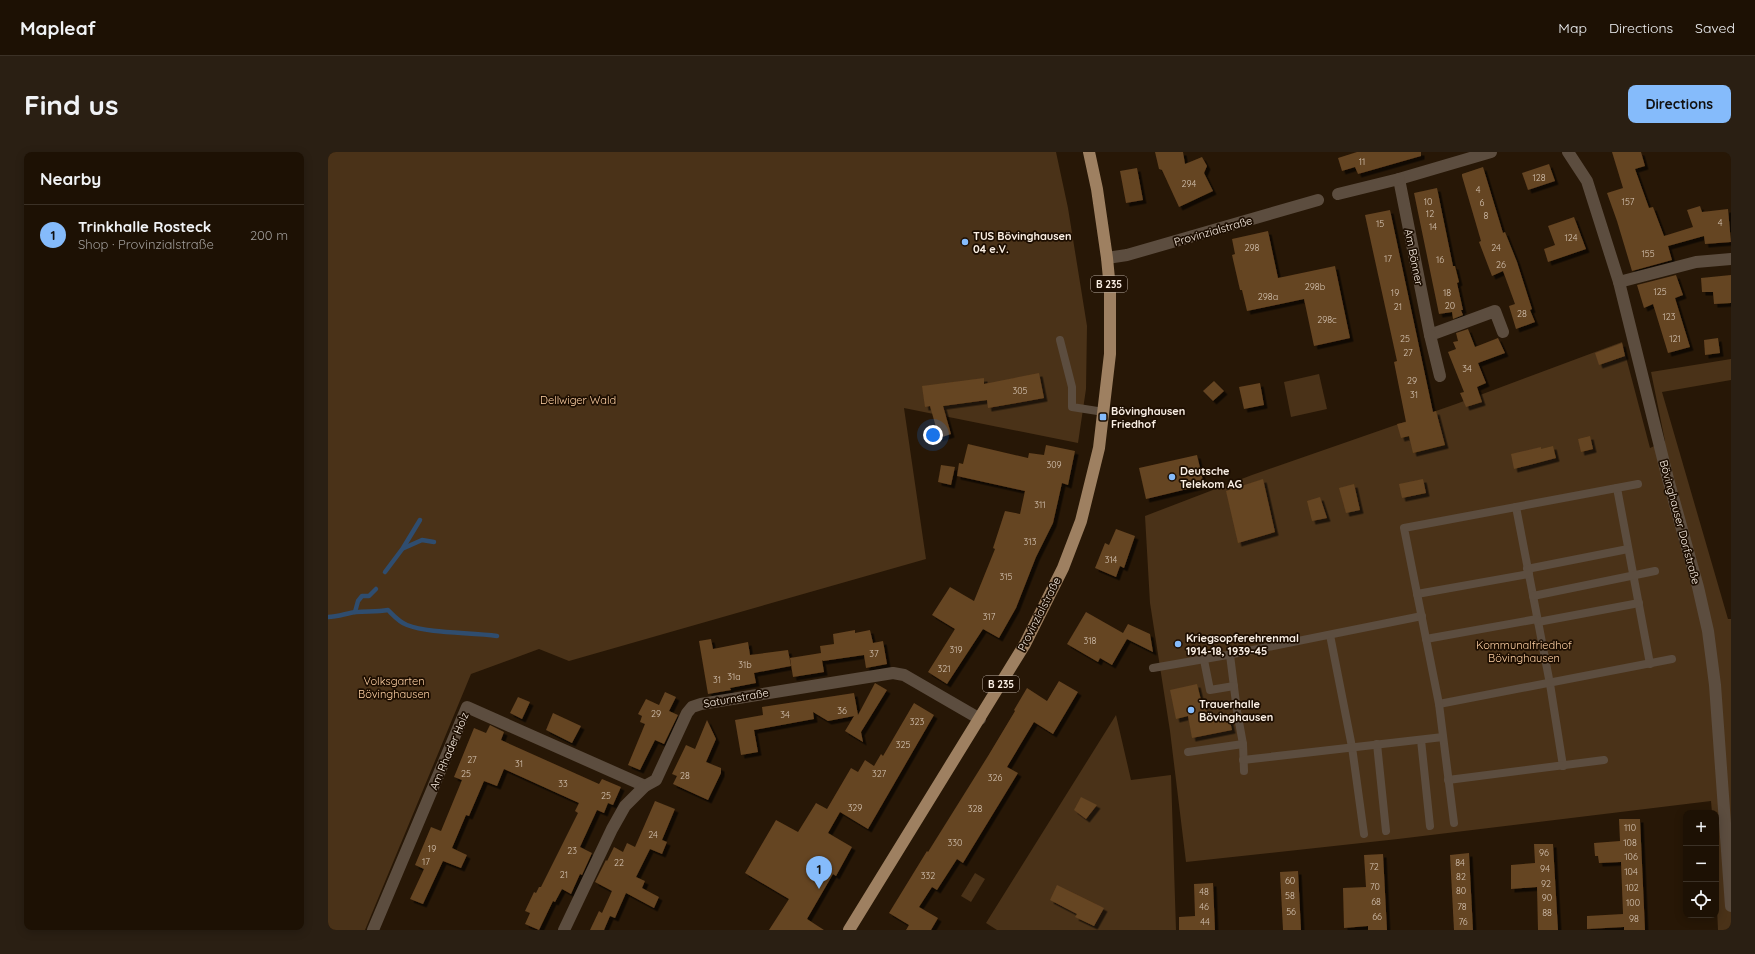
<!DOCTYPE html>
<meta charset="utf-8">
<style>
body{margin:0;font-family:Quicksand,sans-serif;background:#2a1f13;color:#f1f3f6}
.controls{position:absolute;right:12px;bottom:12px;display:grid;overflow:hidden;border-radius:8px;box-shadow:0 2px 10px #0003}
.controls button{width:36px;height:36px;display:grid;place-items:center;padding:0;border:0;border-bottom:1px solid #3b3126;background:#1d1104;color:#f1f3f6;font:20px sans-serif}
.you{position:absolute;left:605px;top:283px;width:14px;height:14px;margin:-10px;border:3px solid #fff;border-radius:50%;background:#1a73e8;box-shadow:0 0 0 6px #1a73e833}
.badge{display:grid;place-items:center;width:26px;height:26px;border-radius:50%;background:#85bbfb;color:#111;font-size:13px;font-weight:700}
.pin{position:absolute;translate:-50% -33px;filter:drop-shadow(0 1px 2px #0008)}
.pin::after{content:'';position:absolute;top:21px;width:14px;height:12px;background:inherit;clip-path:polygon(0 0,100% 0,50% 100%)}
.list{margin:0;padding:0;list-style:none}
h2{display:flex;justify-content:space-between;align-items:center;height:52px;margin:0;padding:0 16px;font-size:17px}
h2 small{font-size:13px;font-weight:400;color:#a09d9a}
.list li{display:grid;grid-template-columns:26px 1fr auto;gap:12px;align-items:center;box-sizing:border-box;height:60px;padding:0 16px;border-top:1px solid #3b3126}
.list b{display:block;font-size:15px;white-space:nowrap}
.list p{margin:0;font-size:13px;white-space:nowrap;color:#a09d9a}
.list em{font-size:13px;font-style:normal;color:#a09d9a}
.icon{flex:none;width:22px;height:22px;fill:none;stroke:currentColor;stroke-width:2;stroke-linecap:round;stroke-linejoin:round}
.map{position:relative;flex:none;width:1403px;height:778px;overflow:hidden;border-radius:8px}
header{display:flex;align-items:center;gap:24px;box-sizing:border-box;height:56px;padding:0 20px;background:#1d1104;border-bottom:1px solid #3b3126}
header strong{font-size:19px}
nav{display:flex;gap:22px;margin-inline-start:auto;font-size:14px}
.intro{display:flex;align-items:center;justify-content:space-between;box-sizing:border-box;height:96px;padding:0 24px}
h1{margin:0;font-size:28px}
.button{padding:10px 18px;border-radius:8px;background:#85bbfb;color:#111;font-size:14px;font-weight:700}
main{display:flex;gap:24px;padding:0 24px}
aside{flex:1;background:#1d1104;border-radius:8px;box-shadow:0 2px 10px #0003}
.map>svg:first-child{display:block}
.green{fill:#4a3218}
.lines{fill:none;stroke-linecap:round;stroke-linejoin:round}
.stream{stroke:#2f4d6f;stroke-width:4.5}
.building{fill:#654421;filter:url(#shadow)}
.lane{stroke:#5c4d3f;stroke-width:8}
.street{stroke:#5c4d3f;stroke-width:12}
.primary{stroke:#9e8061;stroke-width:12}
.poi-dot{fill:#85bbfb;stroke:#1d0e01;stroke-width:1.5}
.labels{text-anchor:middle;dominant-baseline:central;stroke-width:3.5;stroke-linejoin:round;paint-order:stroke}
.number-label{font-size:9px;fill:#d5c4b3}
.shield{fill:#1d0e01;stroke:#b8aca0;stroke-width:1}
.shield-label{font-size:10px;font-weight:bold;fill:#faefe4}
.street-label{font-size:11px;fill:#faefe4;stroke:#1d0e01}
.poi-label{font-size:11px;font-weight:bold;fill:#faefe4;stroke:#1d0e01;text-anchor:start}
.park-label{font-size:11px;fill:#ffd1a4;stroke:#1d0e01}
</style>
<header>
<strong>Mapleaf</strong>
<nav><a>Map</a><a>Directions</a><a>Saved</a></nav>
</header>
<div class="intro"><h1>Find us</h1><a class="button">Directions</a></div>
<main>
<aside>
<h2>Nearby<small></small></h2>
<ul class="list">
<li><span class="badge">1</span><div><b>Trinkhalle Rosteck</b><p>Shop · Provinzialstraße</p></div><em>200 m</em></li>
</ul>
</aside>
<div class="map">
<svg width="1403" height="778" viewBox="0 0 1403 778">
<defs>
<filter id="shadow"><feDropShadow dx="3.5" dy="3.5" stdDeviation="0" flood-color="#0009"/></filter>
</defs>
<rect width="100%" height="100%" fill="#271706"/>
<!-- green -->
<g class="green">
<polygon points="0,0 728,0 740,56 759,174 758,237 750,291 576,256 598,407 241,509 211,497 143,522 37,778 0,778"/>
<polygon points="1294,190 1322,296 1337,289 1323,220 1403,207 1403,228 1334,240 1400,467 1403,467 1403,778 1390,778 1388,736 1388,661 1384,661 1383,649 1070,687 858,710 842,579 822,451 817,364 924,323 1128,252"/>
<polygon points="991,222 999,257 963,265 956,230"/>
<polygon points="788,563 803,628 843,623 848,778 669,778 658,771"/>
<polygon points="647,721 657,727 643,750 633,744"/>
</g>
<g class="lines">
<!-- stream -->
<g class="stream">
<polyline points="76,396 94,388 106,390"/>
<polyline points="57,420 75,396 92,368"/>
<polyline points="27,460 30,449 34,444 41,444 48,437"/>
<path d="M 0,465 C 10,465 19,461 28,460 C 39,459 49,460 60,458 C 66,464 71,470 79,473 C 102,482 143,480 169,484"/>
</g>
</g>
<!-- building -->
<g class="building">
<polygon points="827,0 855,0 857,12 874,5 879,14 876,21 885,39 851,55 834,18 831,17"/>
<polygon points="1029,0 1093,0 1093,4 1030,22 1027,15 1014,19 1010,6"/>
<polygon points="1284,0 1313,0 1317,14 1307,17 1321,56 1325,55 1336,84 1365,75 1359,58 1372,54 1374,60 1400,57 1403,90 1377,92 1376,84 1340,94 1344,108 1304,119 1289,69 1279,41 1295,36"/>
<polygon points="1221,12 1227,29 1200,38 1194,21"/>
<polygon points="1155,15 1175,81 1177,80 1189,110 1204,157 1202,158 1207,170 1188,177 1181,154 1187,152 1175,119 1164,124 1151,90 1153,89 1134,24 1134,22"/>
<polygon points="809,16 815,48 798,51 792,19"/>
<polygon points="1109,36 1125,114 1127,114 1131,130 1129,131 1135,158 1133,158 1135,163 1125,167 1124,160 1111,162 1086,41"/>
<polygon points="1062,58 1105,260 1108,259 1117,293 1085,301 1081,284 1073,286 1069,272 1078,270 1066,210 1069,209 1037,63"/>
<polygon points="1246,65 1258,97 1220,110 1216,97 1227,93 1220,74"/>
<polygon points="940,79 950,126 1007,114 1022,186 986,194 976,147 919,159 914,138 912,138 904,103 907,102 904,87"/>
<polygon points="1348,123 1355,143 1347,146 1362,195 1340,201 1325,152 1316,156 1309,133"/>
<polygon points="1403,123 1403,151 1386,152 1385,140 1374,140 1373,126"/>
<polygon points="1140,177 1147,195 1170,186 1177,201 1150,211 1158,231 1149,235 1154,250 1138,255 1132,241 1136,240 1120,200 1128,197 1125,190 1130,189 1128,181"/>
<polygon points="1390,186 1392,201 1377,203 1376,188"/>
<polygon points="1294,191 1297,204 1271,213 1267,201"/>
<polygon points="711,221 716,246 660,256 659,248 615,254 623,282 611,286 602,254 597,255 594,234 656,226 656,232"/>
<polygon points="886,229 896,239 885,249 875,239"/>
<polygon points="932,231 936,253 916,257 911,235"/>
<polygon points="1262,284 1265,297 1253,300 1250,287"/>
<polygon points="640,292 700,306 701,301 716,303 718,293 747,299 740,333 734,331 725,371 708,405 688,456 671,486 655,477 619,532 600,520 627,477 604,463 622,435 646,449 667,397 665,396 677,359 692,362 697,339 629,324 631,311 635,312"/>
<polygon points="1225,294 1228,306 1186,317 1183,302 1213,295 1213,297"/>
<polygon points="869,303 876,333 818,347 811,316"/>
<polygon points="613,313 627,315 623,333 610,330"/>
<polygon points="935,327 947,380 910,391 898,339"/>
<polygon points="1095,327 1098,341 1074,346 1071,332"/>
<polygon points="1026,332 1032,358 1018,361 1011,336"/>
<polygon points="992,345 999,366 984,369 979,349"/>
<polygon points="788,377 807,384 796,416 792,414 788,425 767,416 777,391 781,393"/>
<polygon points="758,460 795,481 800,472 822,482 825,500 799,487 784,513 772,506 770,510 739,492"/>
<polygon points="527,478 527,481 542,478 545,491 555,489 559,512 538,516 536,503 495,509 494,508 496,520 465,525 462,506 493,501 492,494 506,492 505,482"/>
<polygon points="383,487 385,497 420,490 422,503 460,498 463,514 426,521 428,531 402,536 403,538 380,542 371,489"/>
<polygon points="731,529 750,540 725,582 706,570 679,615 690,621 635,711 629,707 609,738 604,735 591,755 610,766 603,778 578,778 581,773 561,761 599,699 600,700 660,604 687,559 686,558 699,536 719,549"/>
<polygon points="547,531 559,538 533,580 535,590 517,579 526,564 500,569 485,560 486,567 426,578 430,600 413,603 407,568 435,563 434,555 526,541 530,563"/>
<polygon points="869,532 875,556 878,556 880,566 900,561 904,578 864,586 860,564 848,567 842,538"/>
<polygon points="337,540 348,545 341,559 350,563 336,592 327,588 312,618 300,613 317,572 312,570 314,564 310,562 318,547 331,553"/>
<polygon points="190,545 202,550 194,567 182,561"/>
<polygon points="586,551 606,563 540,677 512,660 500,681 524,695 508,724 505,722 479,767 496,778 441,778 461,747 417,721 448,668 470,680 488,651 499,657 523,616 530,620 537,608 546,614 553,602 555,604"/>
<polygon points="225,561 253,574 244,591 218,578"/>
<polygon points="379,568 388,587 378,610 393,616 393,621 380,648 345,632 349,624 344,622 358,593 367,597"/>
<polygon points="162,573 176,580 173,588 271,632 274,627 293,635 285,653 280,651 276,661 269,658 252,695 264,701 254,723 252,722 243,742 234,737 227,750 225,749 211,778 197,772 202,761 197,759 206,740 208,741 211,735 213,735 250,661 247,659 251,651 176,617 169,634 156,629 141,664 138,663 124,696 139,703 133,716 115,709 95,752 82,747 96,717 87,713 103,675 113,679 134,628 126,625 146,576 158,581"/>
<polygon points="753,645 769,653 758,667 746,658"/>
<polygon points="327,649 347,657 334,688 339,690 334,702 322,697 308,725 317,729 314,736 331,745 326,756 298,741 287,766 282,764 276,778 262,778 271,759 274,761 284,739 267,730 278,708 279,709 286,695 295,700 299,691 307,695"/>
<polygon points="1291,667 1312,667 1317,778 1296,778 1296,775 1259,777 1259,764 1295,762 1293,710 1271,711 1270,704 1267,704 1266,691 1292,689"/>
<polygon points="1206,692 1225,692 1230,778 1210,778 1209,735 1183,737 1183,713 1207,711"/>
<polygon points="1141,701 1145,778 1126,778 1122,703"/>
<polygon points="1055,702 1059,778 1040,778 1040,774 1016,776 1015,736 1038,735 1036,703"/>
<polygon points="970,719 973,778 955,778 952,720"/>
<polygon points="885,731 887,778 851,778 851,765 867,764 866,732"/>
<polygon points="729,733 776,756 766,774 747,765 749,762 722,748"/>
</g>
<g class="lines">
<!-- lane -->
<g class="lane">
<polyline points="732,188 744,235 744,255 776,260"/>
<polyline points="1289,336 1322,512"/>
<polyline points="1188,355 1222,532 1235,614"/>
<polyline points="1199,417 1300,397"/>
<polyline points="1089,442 1201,422"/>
<polyline points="1205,444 1327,419"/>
<polyline points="1210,470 1311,451"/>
<polyline points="1002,483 1024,595 1036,682"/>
<polyline points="1098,487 1209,467"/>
<polyline points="902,503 909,559 915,592 916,619"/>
<polyline points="876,508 882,538 906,534"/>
<polyline points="825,516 905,502 1094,464"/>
<polyline points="1111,552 1344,507"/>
<polyline points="1093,588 1102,674"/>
<polyline points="1049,592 1058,679"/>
<polyline points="860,600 915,592"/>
<polyline points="915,608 1115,585"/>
<polyline points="1120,628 1276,608"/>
<polyline points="1126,671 1111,552 1076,376 1310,332"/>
</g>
<!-- street -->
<g class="street">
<polyline points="1163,0 1071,27 1102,183 1167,159 1175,180"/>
<polyline points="1240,0 1259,29 1291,130 1340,327 1370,435 1380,479 1387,533 1403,754"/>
<polyline points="1010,42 1071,27"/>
<polyline points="779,106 799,103 990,48"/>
<polyline points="1291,130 1368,110 1403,107"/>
<polyline points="1102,183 1112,224"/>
<polyline points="45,778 139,555 317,634"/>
<polyline points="236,778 284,677 297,654 317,634 328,628 359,561 364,555 373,552 565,521 576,523 652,567"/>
</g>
<!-- primary -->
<polyline class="primary" points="521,778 697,492 735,416 753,369 771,296 782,202 782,137 779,106 769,37 761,0"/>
</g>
<!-- markers -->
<g class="poi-dot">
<circle cx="637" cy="90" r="4"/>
<rect x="771" y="261" width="8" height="8" rx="2"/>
<circle cx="844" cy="325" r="4"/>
<circle cx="850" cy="492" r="4"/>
<circle cx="863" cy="558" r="4"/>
</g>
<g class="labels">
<!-- number labels -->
<g class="number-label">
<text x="1034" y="9">11</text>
<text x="1211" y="25">128</text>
<text x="861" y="31">294</text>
<text x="1150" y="37">4</text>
<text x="1100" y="49">10</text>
<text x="1300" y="49">157</text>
<text x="1154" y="50">6</text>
<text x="1102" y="61">12</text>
<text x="1158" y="63">8</text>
<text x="1392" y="70">4</text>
<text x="1052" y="71">15</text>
<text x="1105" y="74">14</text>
<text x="1243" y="85">124</text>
<text x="924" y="95">298</text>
<text x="1168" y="95">24</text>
<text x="1320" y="101">155</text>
<text x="1060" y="106">17</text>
<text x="1112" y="107">16</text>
<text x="1173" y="112">26</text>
<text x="987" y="134">298b</text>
<text x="1332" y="139">125</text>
<text x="1067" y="140">19</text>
<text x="1119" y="140">18</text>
<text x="940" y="144">298a</text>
<text x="1122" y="153">20</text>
<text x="1070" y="154">21</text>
<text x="1194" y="161">28</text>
<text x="1341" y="164">123</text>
<text x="999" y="167">298c</text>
<text x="1077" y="186">25</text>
<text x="1347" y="186">121</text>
<text x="1080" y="200">27</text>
<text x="1139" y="216">34</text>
<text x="1084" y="228">29</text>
<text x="692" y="238">305</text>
<text x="1086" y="242">31</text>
<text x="726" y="312">309</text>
<text x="712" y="352">311</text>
<text x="702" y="389">313</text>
<text x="783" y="407">314</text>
<text x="678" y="424">315</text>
<text x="661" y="464">317</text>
<text x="762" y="488">318</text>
<text x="628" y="497">319</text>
<text x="546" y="501">37</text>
<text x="417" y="512">31b</text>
<text x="616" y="516">321</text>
<text x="406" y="524">31a</text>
<text x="389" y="527">31</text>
<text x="514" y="558">36</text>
<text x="328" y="561">29</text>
<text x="457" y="562">34</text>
<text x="589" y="569">323</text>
<text x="575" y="592">325</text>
<text x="144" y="607">27</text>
<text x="191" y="611">31</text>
<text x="138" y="621">25</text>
<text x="551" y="621">327</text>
<text x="357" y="623">28</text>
<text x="667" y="625">326</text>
<text x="235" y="631">33</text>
<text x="278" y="643">25</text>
<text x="527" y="655">329</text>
<text x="647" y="656">328</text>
<text x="1302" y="675">110</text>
<text x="325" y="682">24</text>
<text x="627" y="690">330</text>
<text x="1302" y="690">108</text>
<text x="104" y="696">19</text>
<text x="244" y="698">23</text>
<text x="1216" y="700">96</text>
<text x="1303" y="704">106</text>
<text x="98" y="709">17</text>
<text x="291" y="710">22</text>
<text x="1132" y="710">84</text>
<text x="1046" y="714">72</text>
<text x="1217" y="716">94</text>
<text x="1303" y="719">104</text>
<text x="236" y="722">21</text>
<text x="600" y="723">332</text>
<text x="1133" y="724">82</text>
<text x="962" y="728">60</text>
<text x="1218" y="731">92</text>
<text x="1047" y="734">70</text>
<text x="1304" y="735">102</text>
<text x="1133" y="738">80</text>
<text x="876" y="739">48</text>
<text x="962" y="743">58</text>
<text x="1219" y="745">90</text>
<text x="1048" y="749">68</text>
<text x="1305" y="750">100</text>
<text x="876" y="754">46</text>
<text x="1134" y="754">78</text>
<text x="963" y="759">56</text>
<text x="1219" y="760">88</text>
<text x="1049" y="764">66</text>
<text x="1306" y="766">98</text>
<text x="877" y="769">44</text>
<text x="1135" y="769">76</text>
</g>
<!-- shield labels -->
<g class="shield">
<rect x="763" y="124" width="36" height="16" rx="3"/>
<rect x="655" y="524" width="36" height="16" rx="3"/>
</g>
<g class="shield-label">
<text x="781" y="132">B 235</text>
<text x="673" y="532">B 235</text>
</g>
<!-- street labels -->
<g class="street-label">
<text transform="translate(885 79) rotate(-16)">Provinzialstraße</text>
<text transform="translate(1086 105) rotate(79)">Am Bönner</text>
<text transform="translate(1352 370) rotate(75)">Bövinghauser Dorfstraße</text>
<text transform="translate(711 462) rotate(-63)">Provinzialstraße</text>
<text transform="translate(408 546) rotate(-10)">Saturnstraße</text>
<text transform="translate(121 599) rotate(-67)">Am Rhader Holz</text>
</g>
<!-- poi labels -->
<g class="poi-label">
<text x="645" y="84">TUS Bövinghausen<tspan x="645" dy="13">04 e.V.</tspan></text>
<text x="783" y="259">Bövinghausen<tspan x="783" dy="13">Friedhof</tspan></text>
<text x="852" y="319">Deutsche<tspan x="852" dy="13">Telekom AG</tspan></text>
<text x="858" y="486">Kriegsopferehrenmal<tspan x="858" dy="13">1914-18, 1939-45</tspan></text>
<text x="871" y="552">Trauerhalle<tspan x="871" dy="13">Bövinghausen</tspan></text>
</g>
<!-- park labels -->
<g class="park-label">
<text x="250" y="248">Dellwiger Wald</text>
<text x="1196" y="493">Kommunalfriedhof<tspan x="1196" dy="13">Bövinghausen</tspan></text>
<text x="66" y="529">Volksgarten<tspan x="66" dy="13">Bövinghausen</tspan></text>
</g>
</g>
</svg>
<div class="controls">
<button>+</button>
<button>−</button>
<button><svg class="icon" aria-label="locate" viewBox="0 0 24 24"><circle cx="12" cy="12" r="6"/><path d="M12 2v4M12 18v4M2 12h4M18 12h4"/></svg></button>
</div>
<div class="you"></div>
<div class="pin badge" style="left:491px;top:737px">1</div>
</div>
</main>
